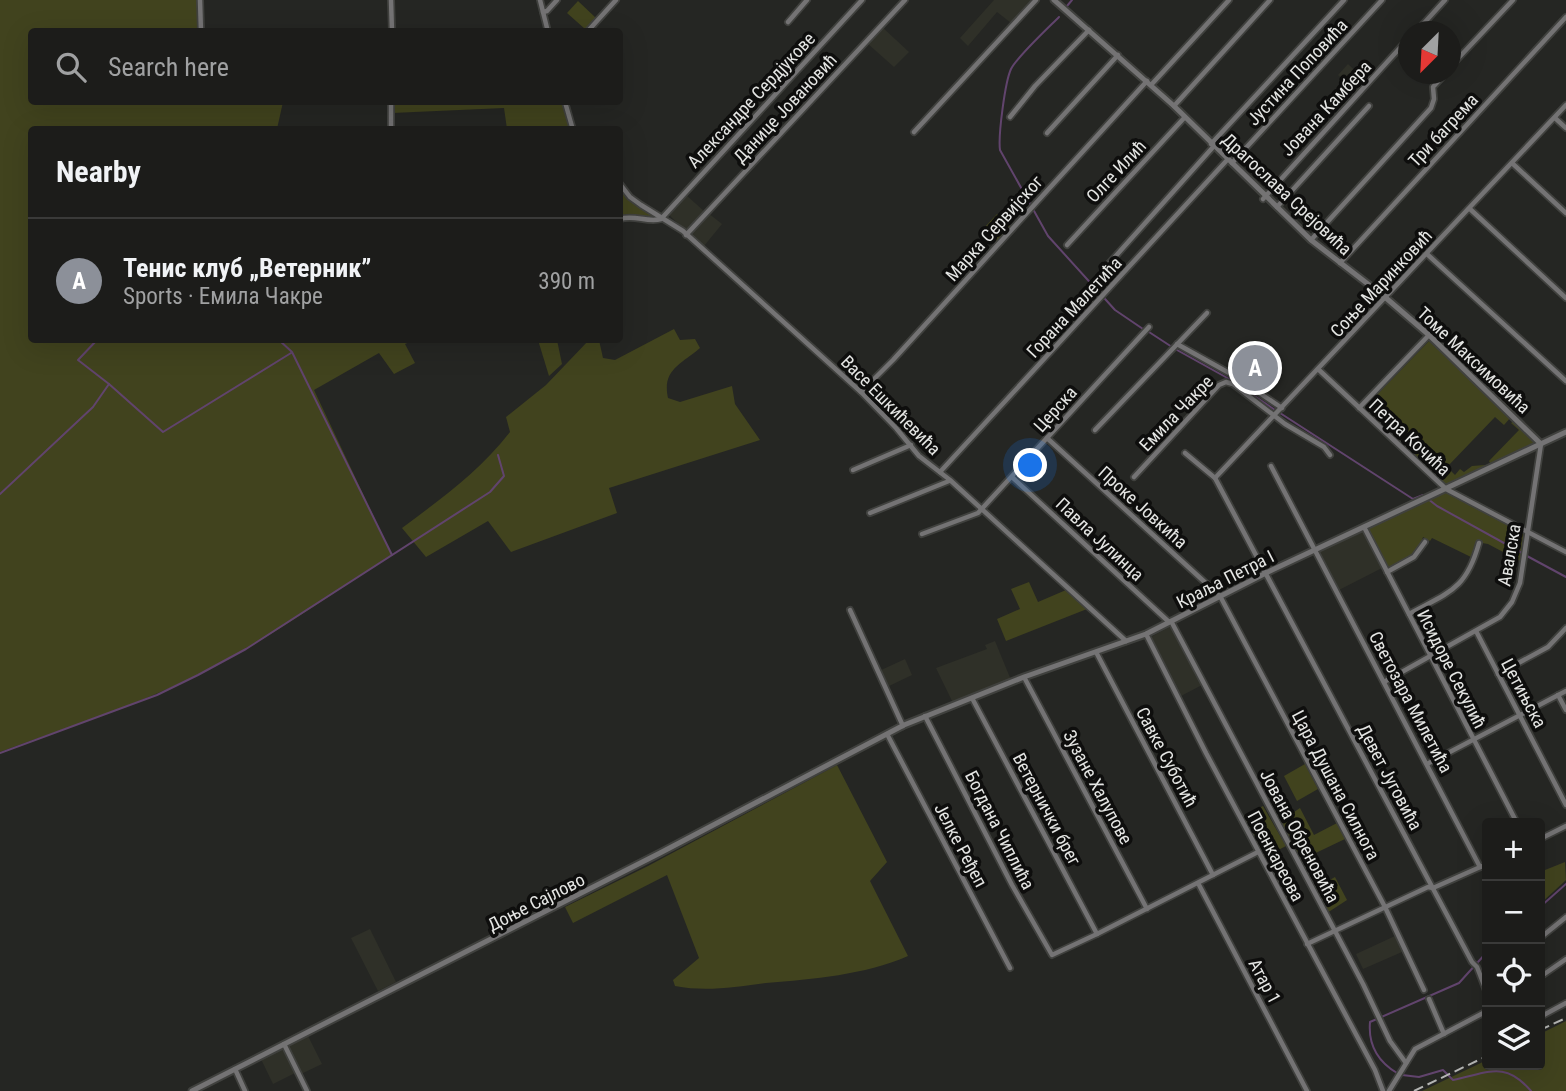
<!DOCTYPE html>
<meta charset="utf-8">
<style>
body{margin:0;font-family:"Roboto Condensed",sans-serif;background:#292927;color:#f1f3f6}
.controls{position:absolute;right:21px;bottom:21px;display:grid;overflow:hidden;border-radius:7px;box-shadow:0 7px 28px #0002}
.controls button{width:63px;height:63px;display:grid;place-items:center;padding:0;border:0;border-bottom:2px solid #3a3a39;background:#1c1c1a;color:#f1f3f6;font:35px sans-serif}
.compass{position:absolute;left:1398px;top:21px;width:63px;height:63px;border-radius:50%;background:#1c1c1a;box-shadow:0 7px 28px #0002;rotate:204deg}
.you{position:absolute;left:1031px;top:466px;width:24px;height:24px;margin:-18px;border:5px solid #fff;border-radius:50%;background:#1a73e8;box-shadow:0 0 0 10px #1a73e833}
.badge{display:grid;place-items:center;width:46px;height:46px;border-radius:50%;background:#8c9099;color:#fff;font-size:23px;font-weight:700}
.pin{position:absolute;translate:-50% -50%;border:4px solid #fff;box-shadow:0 2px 7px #0006}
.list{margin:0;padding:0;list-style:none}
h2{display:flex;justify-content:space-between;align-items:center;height:91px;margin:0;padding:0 28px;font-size:30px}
h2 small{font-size:23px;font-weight:400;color:#a0a1a2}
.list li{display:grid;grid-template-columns:46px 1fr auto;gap:21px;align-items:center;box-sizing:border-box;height:126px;padding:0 28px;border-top:2px solid #3a3a39}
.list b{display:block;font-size:26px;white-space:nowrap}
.list p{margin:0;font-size:23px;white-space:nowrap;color:#a0a1a2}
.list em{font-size:23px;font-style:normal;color:#a0a1a2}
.icon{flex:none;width:38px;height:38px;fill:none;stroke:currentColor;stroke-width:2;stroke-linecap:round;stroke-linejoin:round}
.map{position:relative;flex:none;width:1566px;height:1091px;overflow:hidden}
.search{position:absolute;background:#1c1c1a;box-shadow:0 7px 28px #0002;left:28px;top:28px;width:595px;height:77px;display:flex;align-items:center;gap:18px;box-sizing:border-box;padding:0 24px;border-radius:7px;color:#a0a1a2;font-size:26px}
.panel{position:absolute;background:#1c1c1a;box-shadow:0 7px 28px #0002;left:28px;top:126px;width:595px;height:217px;border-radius:7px}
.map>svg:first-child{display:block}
.built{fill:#2f3028}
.green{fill:#41431e}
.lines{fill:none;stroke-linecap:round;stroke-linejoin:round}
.stream{stroke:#61446d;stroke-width:2}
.minor-casing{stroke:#40413e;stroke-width:8}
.tertiary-casing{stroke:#40413e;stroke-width:9}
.minor{stroke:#747374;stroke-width:4.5}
.tertiary{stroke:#747374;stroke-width:5}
.rail{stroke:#b4b5b3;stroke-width:2;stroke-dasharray:10 5;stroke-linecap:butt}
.labels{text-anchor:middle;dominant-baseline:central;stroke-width:7;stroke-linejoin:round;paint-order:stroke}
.street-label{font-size:18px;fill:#e5e6e4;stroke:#0e0e0d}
</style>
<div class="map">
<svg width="1566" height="1091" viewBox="0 0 1566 1091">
<rect width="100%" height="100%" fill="#252623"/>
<!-- built -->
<g class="built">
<polygon points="994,0 1031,0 1011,23 997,12 968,46 960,38"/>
<polygon points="882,27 909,52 894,67 867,43"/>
<polygon points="1348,64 1365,80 1355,90 1338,75"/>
<polygon points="686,195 705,212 687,232 668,214"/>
<polygon points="708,213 722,224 704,246 690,234"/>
<polygon points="1362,530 1382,568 1339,590 1319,551"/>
<polygon points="1171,626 1202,685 1181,696 1151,637"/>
<polygon points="995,641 1011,680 952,701 936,668 987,649 985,645"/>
<polygon points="905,659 912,675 887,687 879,671"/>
<polygon points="370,929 396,982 378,991 351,938"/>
<polygon points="1395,936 1402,952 1363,969 1356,954"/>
<polygon points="308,1036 322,1064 301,1074 288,1046"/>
<polygon points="283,1048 295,1073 273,1084 261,1059"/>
</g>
<!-- green -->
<g class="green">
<path d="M 0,0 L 198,0 L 199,31 L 32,32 L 32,102 L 283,102 L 277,129 L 32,130 L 32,340 L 414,340 L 405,344 L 415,363 L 394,374 L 379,353 L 314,390 L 392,555 C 328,596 264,643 195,676 C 133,707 65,728 0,752 Z"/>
<polygon points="578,1 596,18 585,29 567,13"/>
<polygon points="393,102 563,102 570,129 507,129 504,108 392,113"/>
<polygon points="620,188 655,218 628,214 620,216"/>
<polygon points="997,214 1013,229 999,243 983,229"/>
<path d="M 674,329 L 680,340 L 695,339 L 700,348 C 680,365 662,370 668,398 L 680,402 L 732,386 L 735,404 L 760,440 L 609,488 L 617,513 L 511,552 L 488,521 L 426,557 L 402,528 C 442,498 479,472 510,432 L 506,417 L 546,385 L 589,340 L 599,340 L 603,358 L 615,360 Z"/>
<polygon points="538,340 557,340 562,364 549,376"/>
<polygon points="1429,341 1501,409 1503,408 1511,417 1504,425 1495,417 1447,467 1455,475 1460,469 1464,472 1472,466 1485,465 1486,467 1447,486 1366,406"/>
<polygon points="1254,354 1272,370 1257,386 1236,373"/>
<polygon points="1515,420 1537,443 1491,465 1489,461 1519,430 1511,423"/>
<path d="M 1446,492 L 1525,534 L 1520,561 L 1488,544 L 1476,542 L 1471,557 L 1432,538 L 1430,541 L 1423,537 C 1418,555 1404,560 1389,569 L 1368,528 Z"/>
<polygon points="1029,582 1038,602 1066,590 1087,609 1006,641 997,619 1020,609 1011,589"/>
<polygon points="1305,764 1318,789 1297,801 1284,776"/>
<path d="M 837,765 L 887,862 L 870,881 L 908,956 C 864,975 814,979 766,983 C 735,987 706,992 675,986 L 673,980 L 699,958 L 667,875 L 573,923 L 565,907 L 648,866 Z"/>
<polygon points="1263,806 1286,846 1263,858 1241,817"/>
<polygon points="1300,808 1314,835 1337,823 1345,839 1301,860 1279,822"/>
<polygon points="1565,862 1566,880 1540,904 1540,872"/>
<polygon points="1335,877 1347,900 1327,913 1314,889"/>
<polygon points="1566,1021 1566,1091 1422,1091 1487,1060 1487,1065 1540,1065 1540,1034"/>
</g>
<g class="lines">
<!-- stream -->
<g class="stream">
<polyline points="1067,6 1072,0"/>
<path d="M 1059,17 C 1048,28 1017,57 1011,69 C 1005,82 998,136 1000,150 L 1048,236 L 1115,310 L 1143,329"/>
<polyline points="286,130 291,130"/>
<polyline points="1149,332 1172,347"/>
<polyline points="279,340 292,352 392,555"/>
<polyline points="1177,350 1231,380 1275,410"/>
<polyline points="109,384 163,432 291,353"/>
<polyline points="1280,413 1413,499 1423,495 1437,506 1522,553"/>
<polyline points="0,494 93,407 109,384 78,360 97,340"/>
<polyline points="1527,556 1566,577"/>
<polyline points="0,753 157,695 198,675 246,649 490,492 504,476 498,455"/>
<polyline points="1540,907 1566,884"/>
<path d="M 1397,1073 C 1377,1061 1368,1045 1370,1022 L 1459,983 L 1487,952"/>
<path d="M 1402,1075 L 1419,1077 L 1443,1070 L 1453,1080 C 1488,1073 1505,1060 1531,1091"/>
</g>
<defs>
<g id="minor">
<polyline points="200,0 201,32"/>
<polyline points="391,0 392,32"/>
<polyline points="540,0 548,32"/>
<polyline points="543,12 547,11 557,0"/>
<polyline points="788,22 807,0"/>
<polyline points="587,32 616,0"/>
<polyline points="1416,32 1445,0"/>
<polyline points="1450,67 1513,0"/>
<polyline points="1151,85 1229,0"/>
<polyline points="565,102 573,130"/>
<polyline points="1174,106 1270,0"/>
<polyline points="1010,117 1035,86 1089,30"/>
<polyline points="1555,118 1566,128"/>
<polyline points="391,130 391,102"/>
<polyline points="914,132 1036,0"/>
<polyline points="1047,133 1118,55"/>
<polyline points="1211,144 1344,0"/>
<polyline points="1232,163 1382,0"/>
<polyline points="1512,163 1566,213"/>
<polyline points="620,184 630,197 641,205 683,231 861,392 896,428 919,456 950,480 1126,641"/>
<polyline points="1263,199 1408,39"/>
<polyline points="1277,207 1369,106"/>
<polyline points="1470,209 1566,298"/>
<path d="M 620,219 C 634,214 647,223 661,219 L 862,0"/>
<polyline points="686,235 905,0"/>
<polyline points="1311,240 1431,108 1434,99 1433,87 1445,74"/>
<polyline points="1067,245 1185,117"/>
<polyline points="1427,254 1566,381"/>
<polyline points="1340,263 1566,17"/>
<polyline points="1105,268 1214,146"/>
<polyline points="1177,344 1231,374 1282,408"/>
<polyline points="1318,369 1446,489 1566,552"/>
<polyline points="1231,374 1251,351"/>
<polyline points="861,392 893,360 1147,81"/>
<polyline points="1359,408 1429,335"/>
<polyline points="1095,430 1207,313"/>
<polyline points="1047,438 1220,596 1385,907 1424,990"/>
<polyline points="1185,453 1215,478 1472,962 1477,967 1487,993"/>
<polyline points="1271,466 1480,867"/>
<polyline points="853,470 911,445"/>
<polyline points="940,472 1228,159"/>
<polyline points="1012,477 1169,622"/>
<polyline points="1134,477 1219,385 1226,382 1233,384 1285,424 1324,447 1330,455"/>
<polyline points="1215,478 1566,105"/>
<polyline points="870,513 949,481"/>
<polyline points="1364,527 1517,823"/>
<polyline points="922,534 978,513 1149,327"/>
<polyline points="1387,572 1414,557 1425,542"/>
<polyline points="850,610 903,726"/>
<path d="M 1409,614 C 1449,592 1466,590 1479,543"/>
<polyline points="1171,621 1363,984 1390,1041 1406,1063"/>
<polyline points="1476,631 1566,805"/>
<polyline points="1146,634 1206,753 1375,1070 1383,1091"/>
<polyline points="1096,652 1213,875"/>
<polyline points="1498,674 1548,647 1566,628"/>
<polyline points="1024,677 1147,909"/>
<polyline points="1384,682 1500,617 1512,602 1520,583 1541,444"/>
<polyline points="1558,695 1566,710"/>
<polyline points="972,698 1097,934"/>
<polyline points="925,716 1012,885 1052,955 1097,934 1258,852"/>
<polyline points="887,734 1010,968"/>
<polyline points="1427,764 1566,691"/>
<polyline points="1540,839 1566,826"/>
<polyline points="1198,883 1307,1091"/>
<polyline points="1540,938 1566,917"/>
<polyline points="1307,944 1428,887 1433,888 1487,864"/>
<polyline points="1540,977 1566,959"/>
<polyline points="1429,999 1444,1034"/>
<polyline points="1540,1017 1566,1003"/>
<polyline points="284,1044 307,1091"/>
<polyline points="235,1069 245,1091"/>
<polyline points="1389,1091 1415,1049 1487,1011"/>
</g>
<g id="tertiary">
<polyline points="1054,0 1174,106 1311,240 1386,298 1429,335 1541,444"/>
<polyline points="192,1091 660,853 904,725 1024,677 1146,634 1272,570 1566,432"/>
</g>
</defs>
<!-- minor casing -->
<use href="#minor" class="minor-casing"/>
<!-- tertiary casing -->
<use href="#tertiary" class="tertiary-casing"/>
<!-- minor -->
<use href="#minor" class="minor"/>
<!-- tertiary -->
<use href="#tertiary" class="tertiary"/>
<!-- rail -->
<g class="rail">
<polyline points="1540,1030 1566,1018"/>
<polyline points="1414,1091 1487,1056"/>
</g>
</g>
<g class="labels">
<!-- street labels -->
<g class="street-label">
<text transform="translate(1297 72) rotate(-47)">Јустина Поповића</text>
<text transform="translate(751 100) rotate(-47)">Александре Сердјукове</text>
<text transform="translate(785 108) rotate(-47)">Данице Јовановић</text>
<text transform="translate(1326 108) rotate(-47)">Јована Камбера</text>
<text transform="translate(1443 130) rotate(-47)">Три багрема</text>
<text transform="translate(1116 171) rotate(-47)">Олге Илић</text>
<text transform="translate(1287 194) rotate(43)">Драгослава Срејовића</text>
<text transform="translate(994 228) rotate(-48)">Марка Сервијског</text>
<text transform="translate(1381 283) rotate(-47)">Соње Маринковић</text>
<text transform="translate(1074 307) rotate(-47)">Горана Малетића</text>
<text transform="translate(1474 360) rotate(43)">Томе Максимовића</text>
<text transform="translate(891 405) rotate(45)">Васе Ешкићевића</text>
<text transform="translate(1055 409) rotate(-48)">Церска</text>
<text transform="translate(1176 413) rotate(-46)">Емила Чакре</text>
<text transform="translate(1410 437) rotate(43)">Петра Кочића</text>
<text transform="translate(1143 507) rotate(42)">Проке Јовкића</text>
<text transform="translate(1100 539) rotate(43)">Павла Јулинца</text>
<text transform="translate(1509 555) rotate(-80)">Авалска</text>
<text transform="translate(1225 579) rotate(-27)">Краља Петра I</text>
<text transform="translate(1452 669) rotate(63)">Исидоре Секулић</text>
<text transform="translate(1524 693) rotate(62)">Цетињска</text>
<text transform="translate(1411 702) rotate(62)">Светозара Милетића</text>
<text transform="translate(1167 757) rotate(62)">Савке Суботић</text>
<text transform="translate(1390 777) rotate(62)">Девет Југовића</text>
<text transform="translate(1336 785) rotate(62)">Цара Душана Силнога</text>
<text transform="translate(1098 787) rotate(62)">Зузане Халупове</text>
<text transform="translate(1047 809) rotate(62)">Ветернички брег</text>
<text transform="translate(1000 830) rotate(63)">Богдана Чиплића</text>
<text transform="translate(1300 836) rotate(62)">Јована Обреновића</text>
<text transform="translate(961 845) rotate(62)">Јелке Ређеп</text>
<text transform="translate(1276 856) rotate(62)">Поенкареова</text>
<text transform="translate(536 902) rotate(-27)">Доње Сајлово</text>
<text transform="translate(1265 981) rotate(62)">Атар 1</text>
</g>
</g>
</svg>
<div class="controls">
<button>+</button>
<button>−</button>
<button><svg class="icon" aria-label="locate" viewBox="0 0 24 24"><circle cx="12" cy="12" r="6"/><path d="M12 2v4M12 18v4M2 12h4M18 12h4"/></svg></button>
<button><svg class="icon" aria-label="layers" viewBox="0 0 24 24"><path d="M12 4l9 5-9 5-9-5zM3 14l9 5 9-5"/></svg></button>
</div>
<svg class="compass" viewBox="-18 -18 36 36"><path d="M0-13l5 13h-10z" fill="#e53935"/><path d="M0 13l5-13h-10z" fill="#a0a1a2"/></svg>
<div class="you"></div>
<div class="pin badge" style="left:1255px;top:368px">A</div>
<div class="search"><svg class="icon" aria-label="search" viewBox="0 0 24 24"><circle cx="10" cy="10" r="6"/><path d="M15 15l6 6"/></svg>Search here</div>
<section class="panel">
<h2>Nearby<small></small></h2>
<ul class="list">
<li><span class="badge">A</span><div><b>Тенис клуб „Ветерник”</b><p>Sports · Емила Чакре</p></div><em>390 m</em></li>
</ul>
</section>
</div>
